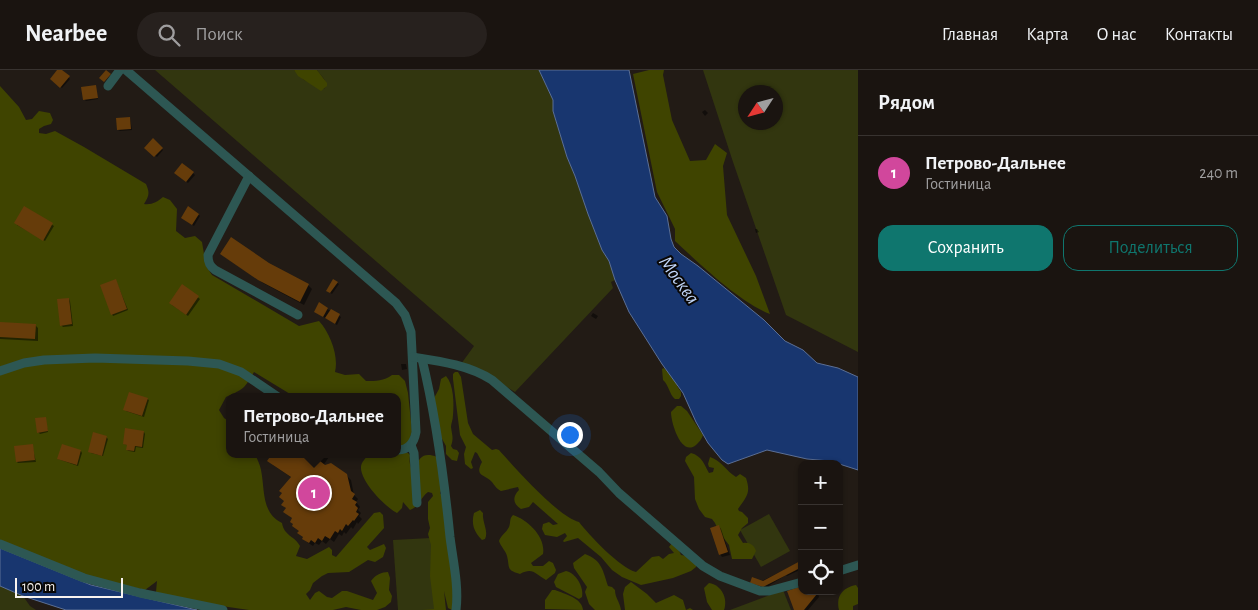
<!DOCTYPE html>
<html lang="ru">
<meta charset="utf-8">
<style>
body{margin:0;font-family:"Alegreya Sans",sans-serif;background:#27211e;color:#f1f3f6}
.controls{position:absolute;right:15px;bottom:15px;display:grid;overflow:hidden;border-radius:10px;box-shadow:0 1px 4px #0004}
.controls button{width:45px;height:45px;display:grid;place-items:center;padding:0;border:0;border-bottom:1px solid #383330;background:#1a1410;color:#f1f3f6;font:25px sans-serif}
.compass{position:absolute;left:738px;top:15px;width:45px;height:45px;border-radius:50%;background:#1a1410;box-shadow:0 1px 4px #0004;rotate:234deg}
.scale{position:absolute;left:15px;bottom:12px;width:108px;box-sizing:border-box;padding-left:5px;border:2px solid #f8f3ef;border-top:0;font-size:14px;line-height:18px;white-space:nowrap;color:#f8f3ef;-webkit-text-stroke:4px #090705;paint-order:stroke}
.you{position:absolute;left:569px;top:364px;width:18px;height:18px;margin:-12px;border:4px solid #fff;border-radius:50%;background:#1a73e8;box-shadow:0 0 0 8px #1a73e833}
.badge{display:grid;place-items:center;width:32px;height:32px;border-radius:50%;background:#0f766e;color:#fff;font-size:16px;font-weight:700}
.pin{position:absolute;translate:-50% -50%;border:2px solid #fff;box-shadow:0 1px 5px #0006}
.popup{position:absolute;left:226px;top:323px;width:175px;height:65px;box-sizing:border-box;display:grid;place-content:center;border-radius:10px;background:#1a1410;filter:drop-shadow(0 1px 4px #0005);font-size:16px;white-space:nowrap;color:#9f9e9f}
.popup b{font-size:19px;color:#f1f3f6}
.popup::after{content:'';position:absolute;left:50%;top:100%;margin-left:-10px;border:10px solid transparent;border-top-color:#1a1410}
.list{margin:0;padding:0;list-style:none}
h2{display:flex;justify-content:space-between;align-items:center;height:65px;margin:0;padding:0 20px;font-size:21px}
h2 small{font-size:16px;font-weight:400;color:#9f9e9f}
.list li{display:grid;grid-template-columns:32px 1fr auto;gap:15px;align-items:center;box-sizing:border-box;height:75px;padding:0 20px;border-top:1px solid #383330}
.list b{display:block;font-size:19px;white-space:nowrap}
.list p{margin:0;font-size:16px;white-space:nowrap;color:#9f9e9f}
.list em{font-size:16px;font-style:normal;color:#9f9e9f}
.actions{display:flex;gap:10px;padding:15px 20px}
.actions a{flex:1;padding:11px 0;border:1px solid #0f766e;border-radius:15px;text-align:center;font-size:18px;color:#0f766e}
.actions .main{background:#0f766e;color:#fff}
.icon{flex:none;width:28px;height:28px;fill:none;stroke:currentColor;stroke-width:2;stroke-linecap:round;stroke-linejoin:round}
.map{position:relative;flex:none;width:858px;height:540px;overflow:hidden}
header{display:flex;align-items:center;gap:30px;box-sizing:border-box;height:70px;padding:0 25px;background:#1a1410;border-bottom:1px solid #383330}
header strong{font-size:24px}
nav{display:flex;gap:28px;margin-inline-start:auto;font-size:18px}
.search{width:350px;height:45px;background:#27211e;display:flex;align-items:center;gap:12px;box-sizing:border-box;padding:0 18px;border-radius:28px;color:#9f9e9f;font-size:19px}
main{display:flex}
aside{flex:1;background:#1a1410}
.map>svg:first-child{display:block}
.green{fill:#32360f;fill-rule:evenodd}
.forest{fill:#3f4400}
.water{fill:#18366f;stroke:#5b6f95}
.shadow{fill:#0007}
.building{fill:#663c0a}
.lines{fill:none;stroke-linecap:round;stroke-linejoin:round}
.minor{stroke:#2d5753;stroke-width:9}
.labels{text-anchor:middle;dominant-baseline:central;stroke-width:4;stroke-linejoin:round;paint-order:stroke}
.water-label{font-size:20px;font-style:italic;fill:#c1d6f9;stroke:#090705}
</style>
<header>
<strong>Nearbee</strong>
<div class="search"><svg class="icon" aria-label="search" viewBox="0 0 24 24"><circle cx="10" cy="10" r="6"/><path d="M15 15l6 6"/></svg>Поиск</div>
<nav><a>Главная</a><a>Карта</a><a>О нас</a><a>Контакты</a></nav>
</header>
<main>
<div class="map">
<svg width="858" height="540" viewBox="0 0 858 540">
<rect width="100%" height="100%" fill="#221b15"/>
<!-- green -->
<g class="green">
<path d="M 155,0 L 294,0 L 304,10 L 324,19 C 330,12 321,6 317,0 L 539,0 L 553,30 L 553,41 L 567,87 L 575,106 L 602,180 L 609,191 L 615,210 L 611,212 L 613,218 L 515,322 L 483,302 L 461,294 L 474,276 Z"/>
<path d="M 703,0 L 858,0 L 858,282 L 786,245 L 733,92 ZM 746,22 L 776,22 L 776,52 L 746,52 Z"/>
<polygon points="769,444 790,481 761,497 740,460"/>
<polygon points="431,468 436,540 398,540 393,470"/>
<polygon points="0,516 23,526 30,536 36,540 0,540"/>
<polygon points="783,520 791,540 730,540"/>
</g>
<!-- forest -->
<g class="forest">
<polygon points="294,0 317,0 327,13 327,16 321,21 298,6"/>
<path d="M 649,0 L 664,0 L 663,5 L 672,50 L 690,91 L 706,90 L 715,74 L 727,83 L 723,96 L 727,145 L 756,206 L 770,244 C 739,232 700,194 675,171 L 675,159 L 657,122 L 633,4 Z"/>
<path d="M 0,16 L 19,37 L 26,50 L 32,49 L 39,41 L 50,43 L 53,50 L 51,54 L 44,56 L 39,59 L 39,63 L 46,64 L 55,61 L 84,77 L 146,114 C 150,123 149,126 144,134 C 152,135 157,132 163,127 L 170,130 L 177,139 L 176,161 L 185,168 L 195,166 L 202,172 L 206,196 L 212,205 L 299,256 L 319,251 C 330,263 339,286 335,302 L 345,305 L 359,304 L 366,311 C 376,311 384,311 392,305 L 399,305 L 405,311 L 408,323 L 412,361 L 408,375 L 398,378 L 398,327 L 295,327 L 254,302 C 244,319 244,319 226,327 L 219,340 L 224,348 L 230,352 L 230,384 L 255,384 C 257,389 260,394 261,400 C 265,419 261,443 282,453 C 284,466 295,466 300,476 L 296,486 L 307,489 L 329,477 L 332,480 L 332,485 L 336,487 L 374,443 L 380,442 L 383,445 L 384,458 L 367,477 L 370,480 L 384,474 L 386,478 L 383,487 L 375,492 L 368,490 L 349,502 L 328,503 L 322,506 L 313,513 L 310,520 L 306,524 L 310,530 L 315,523 L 319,521 L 327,527 L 332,528 L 342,521 L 347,521 L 373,530 L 377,523 L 371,511 C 375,505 382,502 388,502 L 390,508 L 389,520 L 392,526 L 391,532 L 385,537 L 377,540 L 361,540 L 346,537 L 333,540 L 249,540 L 194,532 L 156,522 L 157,511 L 145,520 L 77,504 L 0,471 Z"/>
<path d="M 664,298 L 677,312 L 677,316 L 681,322 L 681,326 L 679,329 L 675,329 C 669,324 669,315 663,310 L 662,299 Z"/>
<path d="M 455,302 L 458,302 L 461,307 L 468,353 L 473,364 L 492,380 L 496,379 L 499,380 C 515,398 557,446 579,452 C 589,465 620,498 636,502 L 652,487 L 659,486 L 663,489 L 669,484 L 674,483 L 669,477 L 672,473 L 676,474 L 681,485 L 687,486 L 696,491 L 696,497 L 691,501 L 673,508 L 641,515 L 622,507 L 612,500 L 601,487 L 578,468 L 564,472 L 563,471 L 567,466 L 565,463 L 557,467 L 545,465 L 542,459 L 543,454 L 549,452 L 553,455 L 558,454 L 533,432 L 529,437 L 521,439 C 513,434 512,427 519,420 L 518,417 L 501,421 C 496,418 495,416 492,412 C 485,404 474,407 482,392 L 477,383 L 475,382 L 471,392 L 473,398 L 471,399 L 465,394 L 464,384 L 466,377 L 460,365 L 453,309 L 453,304 Z"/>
<path d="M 446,306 C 454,315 454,334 453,345 C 453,350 451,353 451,357 C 452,365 454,368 451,376 L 453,379 L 457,380 L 459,383 L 457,391 L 452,390 L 446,384 L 446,376 L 441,367 L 433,330 L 439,319 L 441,309 Z"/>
<path d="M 677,336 L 681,336 L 687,341 L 703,365 C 702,369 699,372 696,375 C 681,387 671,353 671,342 Z"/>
<path d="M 398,382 L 408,383 L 410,385 C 409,393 410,394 412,401 C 413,407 411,412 413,418 C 416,402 414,378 437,387 L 442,419 L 440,423 L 443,427 L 454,517 L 452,540 L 448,538 L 444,521 L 446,540 L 422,540 L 434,539 L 430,506 L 431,475 L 428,464 L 430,458 L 428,449 L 428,432 L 433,426 L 432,423 L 428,422 C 421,427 419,437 410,440 L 403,432 L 402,438 L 397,443 C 385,437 360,411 361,397 C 361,392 366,388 369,384 L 398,384 Z"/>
<path d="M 691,383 C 702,386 704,394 709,403 L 713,402 L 714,398 L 709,397 L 708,394 L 710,387 C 722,391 726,401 736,407 L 740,404 L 746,408 C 751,423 747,426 738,439 L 739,441 L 742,442 L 748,448 L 748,453 L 742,458 L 738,465 L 743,473 C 750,472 754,475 756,481 L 752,489 L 732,489 L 729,475 L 719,462 L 715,453 L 712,449 L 705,447 L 699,439 L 695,429 L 694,407 L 685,391 L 686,387 Z"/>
<path d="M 480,440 L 483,443 C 482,452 489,462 485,469 L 482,470 C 474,462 471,454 474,443 Z"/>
<path d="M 513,445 C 528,450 546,467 543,484 L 531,493 L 533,496 L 543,496 L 549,491 L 553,493 L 556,500 L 555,503 L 546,510 C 535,504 533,497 520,504 C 506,500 510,498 507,486 C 506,481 501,477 499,471 C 501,465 506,463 509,457 C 511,452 509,449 513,445 Z"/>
<path d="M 585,484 C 602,490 603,501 608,516 L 612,517 L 615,520 C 615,528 620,532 621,540 L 595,540 L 589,534 L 585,522 L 587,517 L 574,498 L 573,493 Z"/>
<path d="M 566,501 C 576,503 584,517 582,527 L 579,529 L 556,517 L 554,512 L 558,504 Z"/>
<polygon points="631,512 647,524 656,533 674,525 683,530 686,540 690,538 693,540 625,540 623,524 625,517"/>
<path d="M 709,513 C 722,515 728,529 724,540 L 712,540 L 707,532 L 704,518 Z"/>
<path d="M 856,515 L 858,518 L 858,534 L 853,536 L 853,540 L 839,540 C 836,526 842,518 856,515 Z"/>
<path d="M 552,520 L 555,520 C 565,524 582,528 583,540 L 545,539 L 545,530 Z"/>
</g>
<!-- water -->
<g class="water">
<polygon points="539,0 629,0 655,127 667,146 671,169 674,177 681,184 698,196 764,250 785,271 803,280 817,293 838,298 858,307 858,400 830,391 807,389 767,380 728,394 722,390 708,373 696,352 683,323 662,294 629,242 615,210 609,191 602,180 588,144 575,106 567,87 553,41 553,30"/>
<polygon points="0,478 91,515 197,540 66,540 23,526 0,516"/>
</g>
<!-- shadow -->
<g class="shadow">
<polygon points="59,0 70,9 62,18 51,9"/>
<polygon points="95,16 98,29 86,31 84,29"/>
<polygon points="705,40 708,43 705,46 702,42"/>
<polygon points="130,48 132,60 120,61 118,60"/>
<polygon points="153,70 163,80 157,87 146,78"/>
<polygon points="183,94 195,105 188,113 176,103"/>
<polygon points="25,138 54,156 45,171 17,155"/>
<polygon points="199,145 200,146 194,156 184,149"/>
<polygon points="755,159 757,159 759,162 756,163"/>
<polygon points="225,187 269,194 308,215 312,219 304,235 263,213"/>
<polygon points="116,211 128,240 113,246 112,244"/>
<polygon points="337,213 339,214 332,224 329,222"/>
<polygon points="183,216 200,229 188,246 172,235"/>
<polygon points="69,229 70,231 73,256 63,257 61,255"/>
<polygon points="327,239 341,247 337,255 317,243"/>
<polygon points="593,243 598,246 596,249 591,246"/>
<polygon points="0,253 35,255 38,258 38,271 0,269"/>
<polygon points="401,294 406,294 407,299 402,300"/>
<polygon points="147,329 149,330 144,347 126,341"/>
<polygon points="45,348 48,362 40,364 38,362"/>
<polygon points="144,362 145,364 143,378 136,377 135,382 129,381 127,380 128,375 124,374"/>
<polygon points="106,367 108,369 103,386 91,383"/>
<polygon points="32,375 36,392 18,393 17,392"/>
<polygon points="81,381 82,383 78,396 58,389"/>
<polygon points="273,384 326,384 329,387 322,397 346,405 351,410 354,425 358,429 356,432 360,437 358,440 361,443 359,446 362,449 358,454 357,452 353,459 351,457 346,464 344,462 342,466 339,464 334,472 330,469 326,474 322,471 319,475 315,473 313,476 307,472 293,449 285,442 287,439 283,435 292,408 273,395"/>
<polygon points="719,456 721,459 730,485 722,487 720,484"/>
<polygon points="802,491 802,499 787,506 786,505 765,518 762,517 762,511"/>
<polygon points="802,521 817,521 819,527 808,540 795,540"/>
</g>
<!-- building -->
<g class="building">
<polygon points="57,0 62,0 70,6 60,18 50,9"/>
<polygon points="106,0 111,4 104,12 99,8"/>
<polygon points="96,15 98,28 83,30 81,17"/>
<polygon points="130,47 131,59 117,60 116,48"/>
<polygon points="153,68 163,78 154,87 144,78"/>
<polygon points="182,93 194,102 186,112 174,103"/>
<polygon points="24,136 53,153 43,171 14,153"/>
<polygon points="188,136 199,144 192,155 181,148"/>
<polygon points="231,167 269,193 309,214 300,232 258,210 220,184"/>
<polygon points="116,209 127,239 111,245 100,215"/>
<polygon points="333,209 338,212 330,223 326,221"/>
<polygon points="182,214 199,226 186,245 169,233"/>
<polygon points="69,228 72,254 60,256 57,229"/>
<polygon points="319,232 328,238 323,247 314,242"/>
<polygon points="331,239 340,244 335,254 325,248"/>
<polygon points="0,252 36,254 35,269 0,267"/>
<polygon points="129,322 148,328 142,346 123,340"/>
<polygon points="46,347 48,361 37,363 35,348"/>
<polygon points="125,358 144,361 142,377 135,376 134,381 126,380 127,375 123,374"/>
<polygon points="93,362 107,366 102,386 88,382"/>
<polygon points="33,374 35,390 16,392 14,376"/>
<polygon points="62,374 81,380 77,395 57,389"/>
<polygon points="272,384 325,384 320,391 325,395 331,393 347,404 351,421 355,424 352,429 357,432 355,435 358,438 356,442 359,444 354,451 353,450 348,456 346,454 342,461 340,459 338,463 335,461 330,469 325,466 322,471 318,468 315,473 311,470 309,473 302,469 303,467 297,463 299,461 292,456 293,454 290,452 292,448 283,442 286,438 281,435 284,431 279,427 282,423 279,421 291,407 267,391"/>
<polygon points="719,455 728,482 719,485 710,458"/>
<polygon points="802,490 802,497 763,517 750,513 752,507 763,511"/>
<polygon points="802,516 802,521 816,521 817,524 804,540 794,540 787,521"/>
</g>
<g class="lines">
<!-- minor -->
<g class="minor">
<path d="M 126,0 L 396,233 L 405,245 L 411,262 L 416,362 C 414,373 409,380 398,380"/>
<polyline points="108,16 120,0"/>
<path d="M 249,106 L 208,185 C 208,193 210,196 215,200 L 298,245"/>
<path d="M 413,287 C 439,291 469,295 492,310 L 599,402 L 619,423 L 703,496 L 720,506 L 760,521 L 769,521 L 802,512"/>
<path d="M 422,289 C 436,347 444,407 450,467 C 453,491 459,516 456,540"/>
<polyline points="0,301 24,293 44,290 95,288 188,291 219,294 241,302 278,327"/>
<polyline points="411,375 414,383 417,433"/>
<polyline points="0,474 84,508 140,523 223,540"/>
<polyline points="839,501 858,495"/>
</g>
</g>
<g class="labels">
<!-- water labels -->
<g class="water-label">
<text transform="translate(679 210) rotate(54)">Москва</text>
</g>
</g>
</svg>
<div class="controls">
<button>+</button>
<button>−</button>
<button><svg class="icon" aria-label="locate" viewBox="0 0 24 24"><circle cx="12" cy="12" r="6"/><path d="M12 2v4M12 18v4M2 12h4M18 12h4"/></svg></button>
</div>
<svg class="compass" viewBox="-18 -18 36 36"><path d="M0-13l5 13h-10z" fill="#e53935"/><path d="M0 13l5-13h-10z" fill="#9f9e9f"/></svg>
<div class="scale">100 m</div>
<div class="you"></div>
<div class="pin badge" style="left:314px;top:423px;background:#d1479c">1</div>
<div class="popup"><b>Петрово-Дальнее</b>Гостиница</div>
</div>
<aside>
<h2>Рядом<small></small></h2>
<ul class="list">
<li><span class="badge" style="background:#d1479c">1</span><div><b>Петрово-Дальнее</b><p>Гостиница</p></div><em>240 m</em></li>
</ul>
<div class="actions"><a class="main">Сохранить</a><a>Поделиться</a></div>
</aside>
</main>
